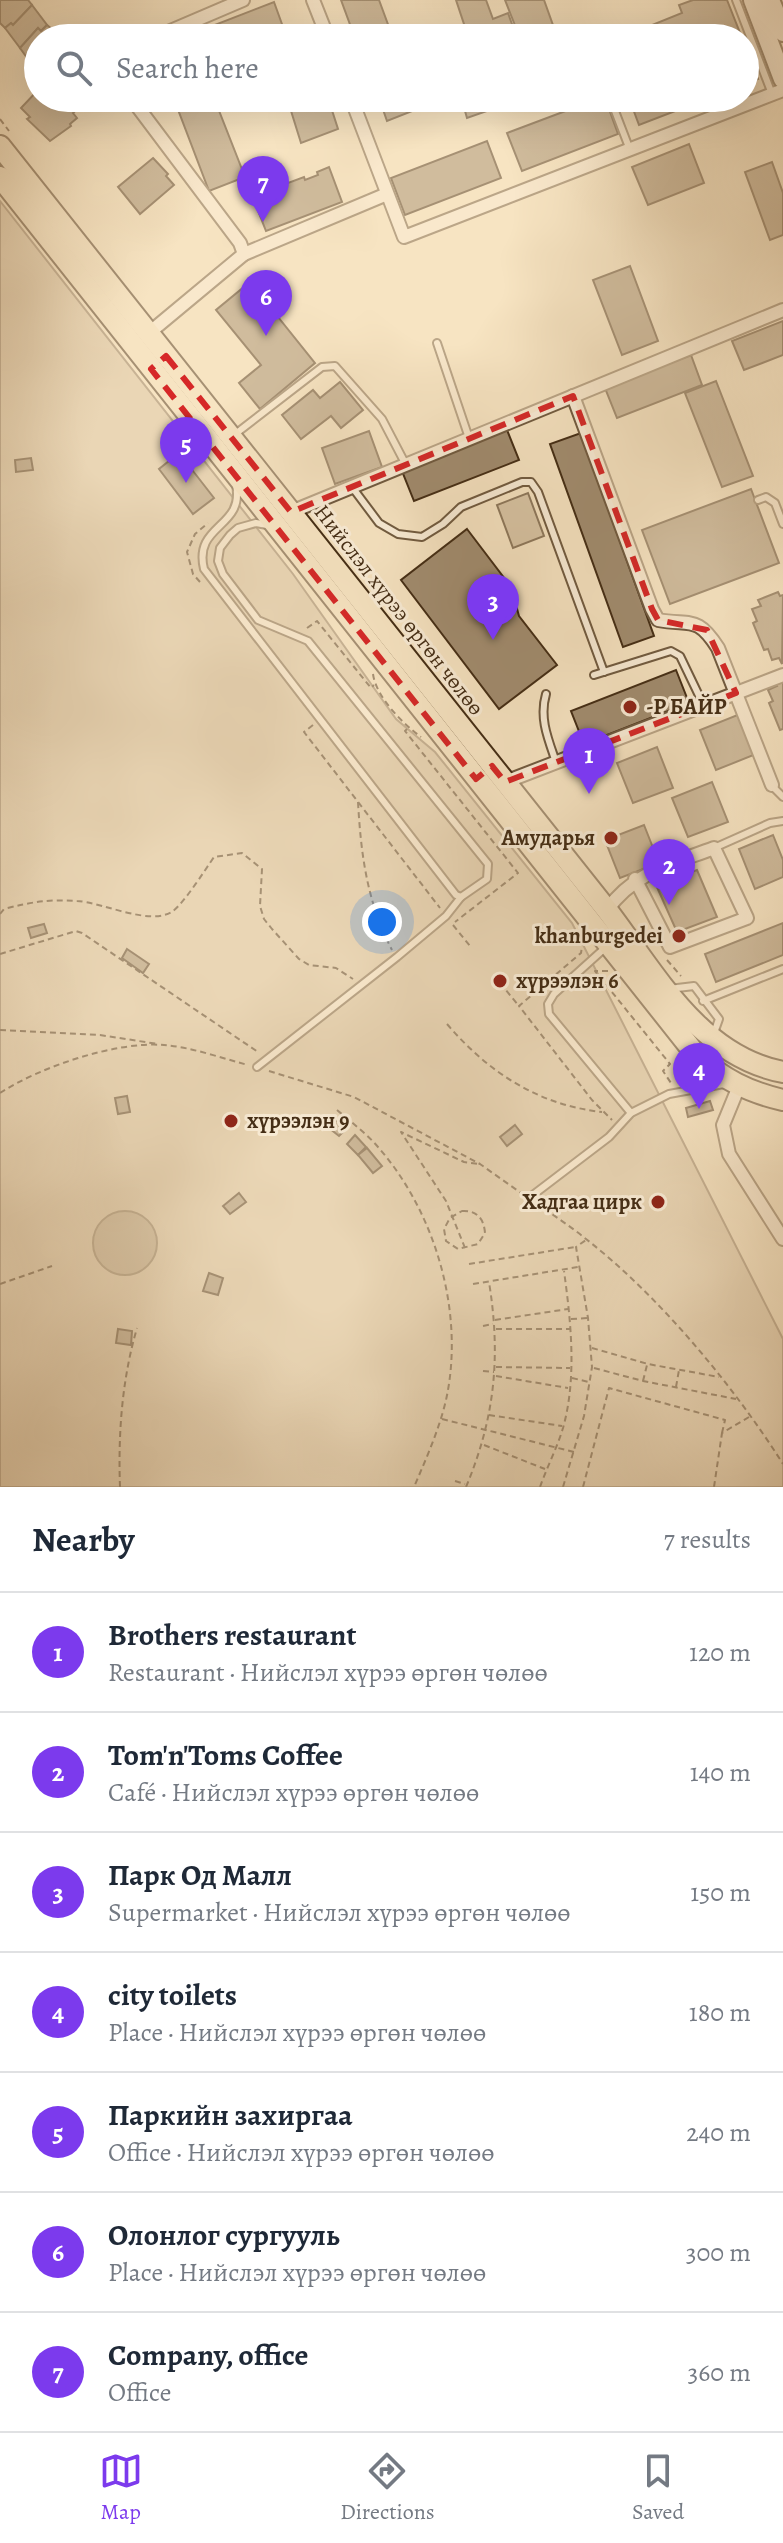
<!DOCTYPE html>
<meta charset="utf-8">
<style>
body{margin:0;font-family:Alegreya,serif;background:#f2f2f3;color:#1f2937}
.you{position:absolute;left:382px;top:922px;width:28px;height:28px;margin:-20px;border:6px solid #fff;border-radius:50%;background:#1a73e8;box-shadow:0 0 0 12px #1a73e833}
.badge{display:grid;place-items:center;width:52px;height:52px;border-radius:50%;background:#7c3aed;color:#fff;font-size:26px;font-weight:700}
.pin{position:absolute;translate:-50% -66px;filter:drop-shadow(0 2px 4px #0008)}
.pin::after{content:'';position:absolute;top:42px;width:28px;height:24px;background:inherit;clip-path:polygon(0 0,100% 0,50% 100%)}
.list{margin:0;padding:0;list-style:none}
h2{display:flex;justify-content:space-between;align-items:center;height:104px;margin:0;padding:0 32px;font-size:34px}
h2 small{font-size:26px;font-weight:400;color:#747a83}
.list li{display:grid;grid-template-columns:52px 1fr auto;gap:24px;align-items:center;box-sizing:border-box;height:120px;padding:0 32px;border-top:2px solid #e0e1e3}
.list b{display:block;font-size:30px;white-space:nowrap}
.list p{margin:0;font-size:26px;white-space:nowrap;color:#747a83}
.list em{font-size:26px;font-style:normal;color:#747a83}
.icon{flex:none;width:44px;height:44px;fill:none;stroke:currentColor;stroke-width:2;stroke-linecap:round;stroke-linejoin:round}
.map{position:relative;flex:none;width:783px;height:1487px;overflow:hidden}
.search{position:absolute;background:#fff;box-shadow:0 8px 32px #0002;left:24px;right:24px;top:24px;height:88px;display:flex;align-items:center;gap:20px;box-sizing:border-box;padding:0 28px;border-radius:44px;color:#747a83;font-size:30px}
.sheet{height:944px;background:#fff}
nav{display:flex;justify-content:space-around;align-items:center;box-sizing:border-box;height:112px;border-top:2px solid #e0e1e3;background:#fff;font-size:22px;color:#747a83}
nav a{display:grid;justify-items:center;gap:4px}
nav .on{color:#7c3aed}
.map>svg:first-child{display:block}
.green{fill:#d9c5a5;stroke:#8e795d;stroke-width:2}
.water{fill:#baa687;stroke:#8b7659;stroke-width:2}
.building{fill:#a18c6f;stroke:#442d15;stroke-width:2}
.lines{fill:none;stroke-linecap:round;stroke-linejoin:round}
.lane-casing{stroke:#715b40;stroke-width:10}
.street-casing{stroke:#715b40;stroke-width:16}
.secondary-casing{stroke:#442d15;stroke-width:22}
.primary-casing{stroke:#442d15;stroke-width:24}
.path{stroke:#442d15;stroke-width:2;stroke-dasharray:6 4;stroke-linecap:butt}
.lane{stroke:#faedd7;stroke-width:6}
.street{stroke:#faedd7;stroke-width:12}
.secondary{stroke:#faedd7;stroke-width:18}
.primary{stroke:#f7e4c2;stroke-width:20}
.marked{fill:none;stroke:#d62828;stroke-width:6;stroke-dasharray:16 10;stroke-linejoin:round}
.poi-dot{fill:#8f2418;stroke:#faedd7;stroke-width:3}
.labels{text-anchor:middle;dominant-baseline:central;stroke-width:6;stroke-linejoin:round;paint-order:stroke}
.street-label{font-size:22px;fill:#442d15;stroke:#faedd7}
.poi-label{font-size:22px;font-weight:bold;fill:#442d15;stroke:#faedd7;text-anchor:start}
</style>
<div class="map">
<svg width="783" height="1487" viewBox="0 0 783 1487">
<rect width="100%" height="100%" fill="#f7e4c2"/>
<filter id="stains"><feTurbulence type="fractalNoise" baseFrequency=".0025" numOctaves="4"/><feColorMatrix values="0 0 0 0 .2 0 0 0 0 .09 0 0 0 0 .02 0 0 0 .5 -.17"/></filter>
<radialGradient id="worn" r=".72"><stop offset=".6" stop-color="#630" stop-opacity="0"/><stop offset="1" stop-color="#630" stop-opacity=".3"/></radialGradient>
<!-- green -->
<g class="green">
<polygon points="0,201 293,574 396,719 435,752 572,923 783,1339 783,1487 0,1487"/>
<polygon points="528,493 544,536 513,548 497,505"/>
</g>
<!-- water -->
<circle class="water" cx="125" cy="1243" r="32"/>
<!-- building -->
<g class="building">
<polygon points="0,0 28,0 32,5 13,25 11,23 5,28 0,23"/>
<polygon points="341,0 379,0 393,38 355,38"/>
<polygon points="456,0 486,0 493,19 508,13 517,38 474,38 470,28 466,30"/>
<polygon points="505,0 544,0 554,28 528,38 520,38"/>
<polygon points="693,0 727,0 742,38 651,38 647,27 682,13 679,5"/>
<polygon points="274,2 287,38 217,38 212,26"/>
<polygon points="32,5 47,25 41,31 38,28 20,48 5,28 11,23 13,25"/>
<polygon points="47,25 63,38 38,38 38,73 20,48 38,28 41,31"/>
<polygon points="212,26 217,38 179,38"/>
<polygon points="745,46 758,79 745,84"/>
<polygon points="38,90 38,98 64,98 75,111 73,113 77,118 70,124 71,126 50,141 27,119 30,117 21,108"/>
<polygon points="64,98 91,98 75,111"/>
<polygon points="177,98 214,98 245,177 209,191 174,99"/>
<polygon points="287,98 328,98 338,129 301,143"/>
<polygon points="379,98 417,98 420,108 387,121"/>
<polygon points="448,98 504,98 507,104 467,118 463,104 451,108"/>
<polygon points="600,98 605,98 618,134 522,171 507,133"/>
<polygon points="629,98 709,98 639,125"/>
<polygon points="487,141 501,178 405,215 391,178"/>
<polygon points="689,144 704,183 648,205 632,167"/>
<polygon points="153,158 168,174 166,176 174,185 140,214 118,187"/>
<polygon points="772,162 783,193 783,235 770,240 745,172"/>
<polygon points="329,167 342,202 266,231 253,198 278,190 277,187 304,177 305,180 318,175 317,172"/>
<polygon points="630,266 658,341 622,355 593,280"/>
<polygon points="250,282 315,363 260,409 239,383 261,365 216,310"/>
<polygon points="783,321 783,355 744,370 732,341"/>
<polygon points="691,355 702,385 617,418 605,388"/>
<polygon points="716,381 753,476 722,487 685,393"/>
<polygon points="340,382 363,410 341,428 331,416 301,439 282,415 313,390 320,398"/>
<polygon points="507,430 519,460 414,501 402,471"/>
<polygon points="369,431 382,467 335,484 322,448"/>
<polygon points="581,433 654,636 623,647 550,444"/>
<polygon points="179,453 214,498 193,514 159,469"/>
<polygon points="31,458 33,470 16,472 15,460"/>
<polygon points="751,489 779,563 670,604 642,530"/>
<polygon points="467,529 511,587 519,616 557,665 499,709 401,580"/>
<polygon points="778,592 780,596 783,595 782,664 779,658 772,660 768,649 764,650 753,623 757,621 752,609 761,606 758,600"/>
<polygon points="676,670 689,703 584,744 571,711"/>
<polygon points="783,676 783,729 780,730 769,703 773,701 768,690 777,686 774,680"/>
<polygon points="740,714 756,754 716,770 700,730"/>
<polygon points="657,747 673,788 633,803 617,763"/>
<polygon points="712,782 728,822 688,837 672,798"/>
<polygon points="644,825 659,863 620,878 605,840"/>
<polygon points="773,835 783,860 783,877 755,889 739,849"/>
<polygon points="697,870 717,917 677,932 656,885"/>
<polygon points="783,923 783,955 716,982 705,954"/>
<polygon points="44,924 47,933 31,938 28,928"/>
<polygon points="127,949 149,964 143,973 122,958"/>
<polygon points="127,1096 130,1112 118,1114 115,1098"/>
<polygon points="710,1101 713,1110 688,1117 686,1108"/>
<polygon points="331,1116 346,1129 339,1136 324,1124"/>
<polygon points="515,1125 522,1134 507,1146 500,1137"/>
<polygon points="355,1135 366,1147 358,1155 347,1144"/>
<polygon points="367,1148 382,1166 373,1173 358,1155"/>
<polygon points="239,1193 246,1202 230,1214 223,1206"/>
<polygon points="209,1273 223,1278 218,1295 203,1291"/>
<polygon points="118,1329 132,1331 131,1345 116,1343"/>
</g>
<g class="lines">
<defs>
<g id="lane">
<polyline points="736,0 772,94"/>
<polyline points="610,98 630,150"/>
<polyline points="437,343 469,438"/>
<polyline points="234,435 322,367 335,366 382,419 406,465"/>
<path d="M 236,485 C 245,528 193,524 204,569 L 456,895 L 461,897 L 487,879 L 488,864 L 308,641 L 258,620 L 223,574 L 218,561 L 220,548 L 230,535 L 238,528 L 256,523 L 267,525"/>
<polyline points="352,487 379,523 398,534 422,537 443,524 461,507 522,482 531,482 538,492 604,672"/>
<polyline points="758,500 766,497 775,503 783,524"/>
<polyline points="594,675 671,651 680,656 704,706"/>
<path d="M 546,694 C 539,718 548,739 556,762"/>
<polyline points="772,786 783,797"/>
<polyline points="714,848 770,823 783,821"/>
<polyline points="606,947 554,994 548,1004 549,1014 631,1113"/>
<polyline points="669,989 694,986 719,1019 714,1033"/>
<polyline points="703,1001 783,969"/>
<polyline points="257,1067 397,957 446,916 461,897"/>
<polyline points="529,1198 609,1137 631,1113 669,1094 724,1084"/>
</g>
<g id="street">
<polyline points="313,0 328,38"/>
<polyline points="154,38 243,0"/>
<polyline points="131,98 240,243 244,254 149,333"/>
<polyline points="351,98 404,237 783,90"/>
<polyline points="244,254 387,194"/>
<path d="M 573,396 L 652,609 L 658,620 C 691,626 697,615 718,648 L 772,785"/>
<polyline points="291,512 783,310"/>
<polyline points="505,782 783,675"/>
<path d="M 607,910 C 634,872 672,864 714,848 L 747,918 L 670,947 L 635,879"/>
<polyline points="739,1086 723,1125 729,1154 783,1239"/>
</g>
<g id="secondary">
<polyline points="753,0 783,79"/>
<polyline points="770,0 783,32"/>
</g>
<g id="primary">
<path d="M 0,146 L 607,910 C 655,973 699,1056 783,1072"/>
<path d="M 0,177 L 697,1056 C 723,1079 748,1092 783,1100"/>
</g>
</defs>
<!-- lane casing -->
<use href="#lane" class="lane-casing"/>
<!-- street casing -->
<use href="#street" class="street-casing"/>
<!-- secondary casing -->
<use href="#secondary" class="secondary-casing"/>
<!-- primary casing -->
<use href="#primary" class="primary-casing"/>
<!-- path -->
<g class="path">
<polyline points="0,119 9,131"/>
<polyline points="200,582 193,574 187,552 195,534 208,523"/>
<polyline points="307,628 317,621 371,688 374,685"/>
<path d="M 373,674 C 376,697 403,724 421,737"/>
<polyline points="313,725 304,732 440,908"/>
<polyline points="407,729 405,731 518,873 455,922"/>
<path d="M 358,802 C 361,855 367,902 392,950"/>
<path d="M 0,914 L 4,909 C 31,902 49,899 77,901 C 102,902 151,927 173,911 C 184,903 205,870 214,857 L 242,853 L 262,869 L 260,906 L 264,919 L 272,929 L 299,959 L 309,965 L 336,968 L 353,979"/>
<polyline points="453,925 470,946"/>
<polyline points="583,940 581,953 519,1006 592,1100 612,1120"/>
<polyline points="0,954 76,931 82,933 258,1052"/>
<polyline points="667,960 681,976"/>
<polyline points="608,971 595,971 670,1064 663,1071 671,1083"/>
<polyline points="500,983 519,1006"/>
<path d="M 447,1024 C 488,1072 538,1105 602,1112"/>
<polyline points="0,1030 100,1035 158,1044"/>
<polyline points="269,1071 354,1097 480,1164 521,1193"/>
<path d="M 0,1093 C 40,1067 116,1041 164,1045 C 191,1047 221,1058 248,1065"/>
<path d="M 337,1110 C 351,1122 366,1133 378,1147 C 436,1213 465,1314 446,1400 C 439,1430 426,1459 414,1487"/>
<path d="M 536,1203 C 553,1215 570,1226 586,1239 C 659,1296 733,1385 783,1464"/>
<path d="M 462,1211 C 477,1210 484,1219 485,1233 L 478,1244 L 458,1249 L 446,1241 L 444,1229 L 450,1218 Z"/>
<polyline points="465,1248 446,1201 401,1132 464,1162 479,1164"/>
<polyline points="469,1264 575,1247"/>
<polyline points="0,1284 52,1266"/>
<polyline points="473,1284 578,1267"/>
<polyline points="571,1319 588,1318"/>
<polyline points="495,1320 568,1309"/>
<polyline points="483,1326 493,1324"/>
<polyline points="496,1329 570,1329"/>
<polyline points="592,1348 648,1364 719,1377"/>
<polyline points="496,1367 570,1368"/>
<polyline points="594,1368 643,1381 736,1399"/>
<polyline points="483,1371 494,1372"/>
<polyline points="496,1376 568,1388"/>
<polyline points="572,1378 589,1382"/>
<polyline points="643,1381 647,1365"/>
<polyline points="676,1387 679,1370"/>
<polyline points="489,1415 562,1426"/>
<polyline points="442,1419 574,1452"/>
<polyline points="484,1445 545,1469"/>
<polyline points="455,1481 465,1484"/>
<path d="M 120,1487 C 118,1434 122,1379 137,1328"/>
<path d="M 466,1487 C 495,1418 501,1356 489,1282"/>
<path d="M 540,1487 C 547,1467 557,1448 563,1428 C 577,1378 571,1322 564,1271"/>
<polyline points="563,1487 584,1416 592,1367 588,1318 576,1247 586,1240"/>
<polyline points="583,1487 609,1388 725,1420 722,1433"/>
<polyline points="714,1487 722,1433 749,1417"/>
</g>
<!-- lane -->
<use href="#lane" class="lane"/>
<!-- street -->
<use href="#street" class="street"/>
<!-- secondary -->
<use href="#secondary" class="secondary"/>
<!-- primary -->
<use href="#primary" class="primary"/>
</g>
<!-- marked area -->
<path d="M0 0H783V1487H0ZM 166,356 L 291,512 L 573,396 L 652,609 L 658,620 L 707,630 L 736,693 L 505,782 L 492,766 L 476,779 L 151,369 Z" fill="#f7e4c2" fill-opacity=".55" fill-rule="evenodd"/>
<path class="marked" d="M 166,356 L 291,512 L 573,396 L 652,609 L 658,620 L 707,630 L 736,693 L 505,782 L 492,766 L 476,779 L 151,369 Z"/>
<!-- markers -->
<g class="poi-dot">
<circle cx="630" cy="707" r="8"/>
<circle cx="611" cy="838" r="8"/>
<circle cx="679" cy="936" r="8"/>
<circle cx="500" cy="981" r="8"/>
<circle cx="231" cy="1121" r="8"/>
<circle cx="658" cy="1202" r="8"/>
</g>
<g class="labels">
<!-- street labels -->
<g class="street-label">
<text transform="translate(399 610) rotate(52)">Нийслэл хүрээ өргөн чөлөө</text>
</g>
<!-- poi labels -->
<g class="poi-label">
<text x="646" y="707">-Р БАЙР</text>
<text x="595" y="838" text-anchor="end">Амударья</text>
<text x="663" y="936" text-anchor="end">khanburgedei</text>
<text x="516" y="981">хүрээлэн 6</text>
<text x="247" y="1121">хүрээлэн 9</text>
<text x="642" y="1202" text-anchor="end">Хадгаа цирк</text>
</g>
</g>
<rect width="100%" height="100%" filter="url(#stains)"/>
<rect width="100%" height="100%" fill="url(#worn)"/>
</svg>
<div class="you"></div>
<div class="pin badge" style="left:589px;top:794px">1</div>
<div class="pin badge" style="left:669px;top:905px">2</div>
<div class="pin badge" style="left:493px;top:640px">3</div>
<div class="pin badge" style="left:699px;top:1109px">4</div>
<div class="pin badge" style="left:186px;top:483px">5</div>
<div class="pin badge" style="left:266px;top:336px">6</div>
<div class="pin badge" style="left:263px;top:222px">7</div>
<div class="search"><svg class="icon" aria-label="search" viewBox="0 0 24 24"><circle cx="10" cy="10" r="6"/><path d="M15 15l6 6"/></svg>Search here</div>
</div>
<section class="sheet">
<h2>Nearby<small>7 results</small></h2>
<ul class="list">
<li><span class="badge">1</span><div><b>Brothers restaurant</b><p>Restaurant · Нийслэл хүрээ өргөн чөлөө</p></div><em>120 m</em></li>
<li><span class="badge">2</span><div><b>Tom'n'Toms Coffee</b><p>Café · Нийслэл хүрээ өргөн чөлөө</p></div><em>140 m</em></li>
<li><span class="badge">3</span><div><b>Парк Од Малл</b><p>Supermarket · Нийслэл хүрээ өргөн чөлөө</p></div><em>150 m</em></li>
<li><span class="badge">4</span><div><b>city toilets</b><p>Place · Нийслэл хүрээ өргөн чөлөө</p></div><em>180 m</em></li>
<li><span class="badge">5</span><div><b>Паркийн захиргаа</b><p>Office · Нийслэл хүрээ өргөн чөлөө</p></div><em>240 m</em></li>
<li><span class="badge">6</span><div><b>Олонлог сургууль</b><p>Place · Нийслэл хүрээ өргөн чөлөө</p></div><em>300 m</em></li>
<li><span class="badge">7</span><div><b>Company, office</b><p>Office</p></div><em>360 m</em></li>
</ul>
</section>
<nav>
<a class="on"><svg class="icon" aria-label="map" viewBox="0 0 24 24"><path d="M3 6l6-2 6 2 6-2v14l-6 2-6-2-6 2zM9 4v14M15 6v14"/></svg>Map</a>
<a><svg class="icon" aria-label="directions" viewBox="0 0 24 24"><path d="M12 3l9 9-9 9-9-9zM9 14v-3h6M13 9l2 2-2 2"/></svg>Directions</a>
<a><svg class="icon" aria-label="saved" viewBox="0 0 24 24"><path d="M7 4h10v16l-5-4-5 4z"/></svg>Saved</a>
</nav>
